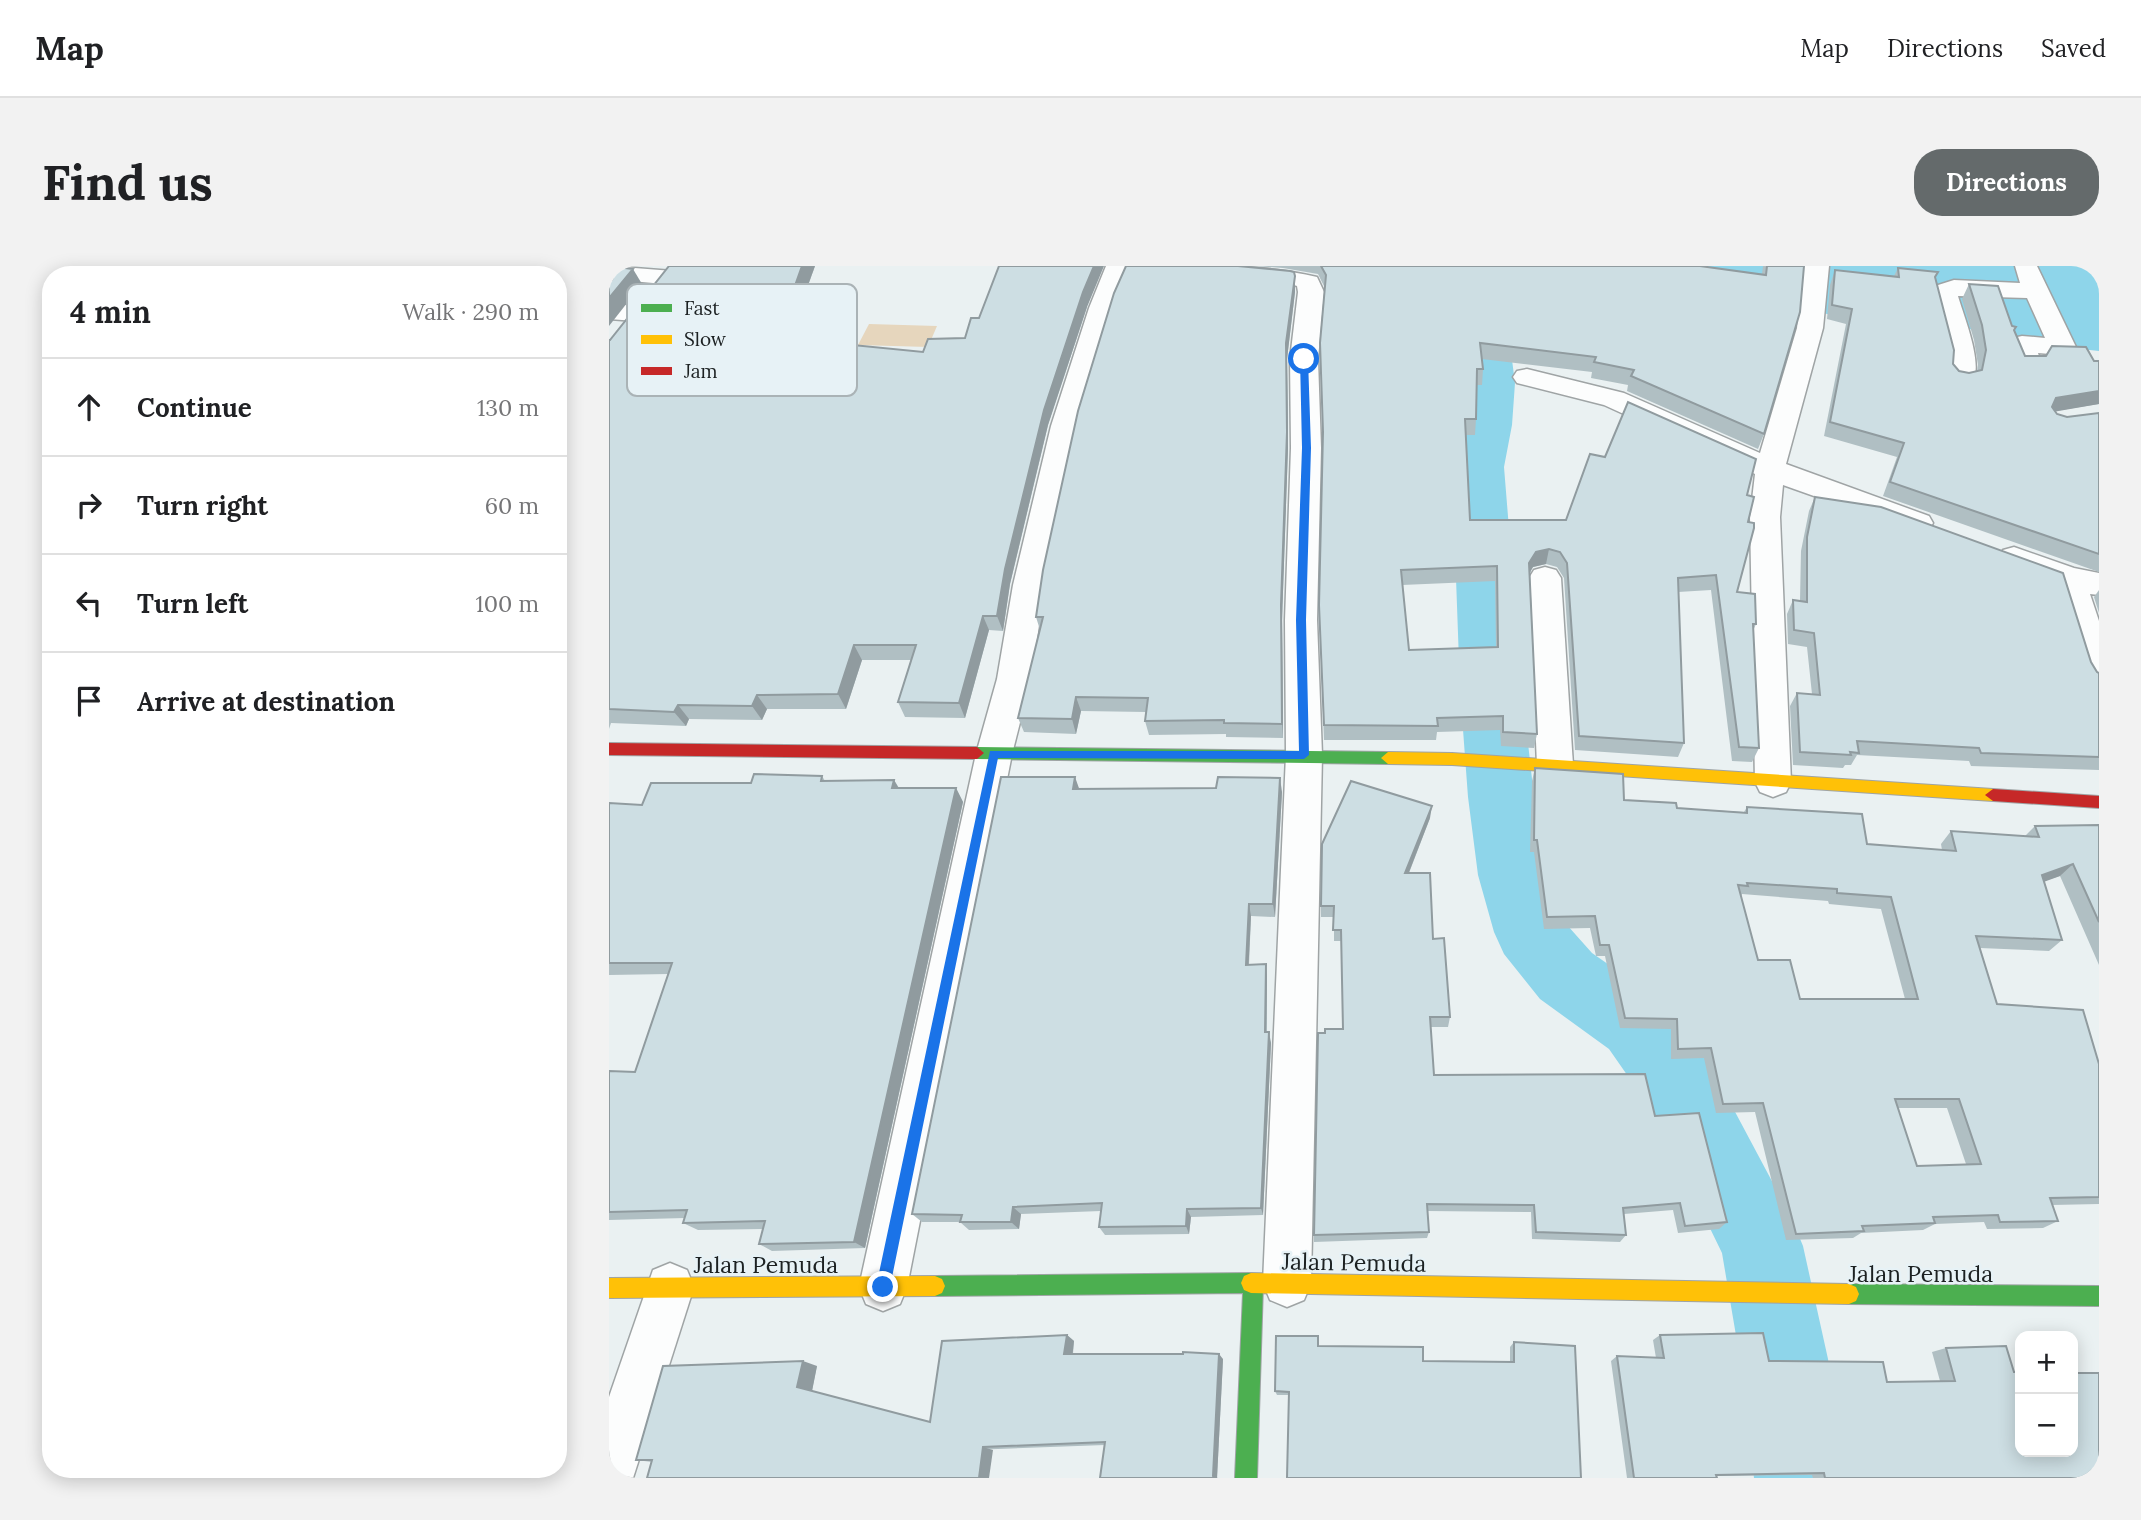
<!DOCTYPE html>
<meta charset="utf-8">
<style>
body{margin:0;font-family:Lora,serif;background:#f2f2f2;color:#202124}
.controls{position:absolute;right:21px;bottom:21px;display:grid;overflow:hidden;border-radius:14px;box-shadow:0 4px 18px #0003}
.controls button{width:63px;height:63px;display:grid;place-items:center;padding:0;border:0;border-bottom:2px solid #e0e0e0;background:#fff;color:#202124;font:35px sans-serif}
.stop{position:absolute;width:21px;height:21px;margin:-16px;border:5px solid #1a73e8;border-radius:50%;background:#fff}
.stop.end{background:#1a73e8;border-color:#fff;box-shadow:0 2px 7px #0008}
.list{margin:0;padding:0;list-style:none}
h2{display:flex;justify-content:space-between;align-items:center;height:91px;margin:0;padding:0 28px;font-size:30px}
h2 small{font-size:23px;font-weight:400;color:#757577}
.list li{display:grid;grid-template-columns:46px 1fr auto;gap:21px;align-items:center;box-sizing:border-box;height:98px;padding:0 28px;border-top:2px solid #e0e0e0}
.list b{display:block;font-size:26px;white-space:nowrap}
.list em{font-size:23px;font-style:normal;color:#757577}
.icon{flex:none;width:38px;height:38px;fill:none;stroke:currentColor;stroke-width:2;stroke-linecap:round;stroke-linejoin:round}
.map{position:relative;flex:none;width:1490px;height:1212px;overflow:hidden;border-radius:28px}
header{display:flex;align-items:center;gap:42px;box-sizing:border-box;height:98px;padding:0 35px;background:#fff;border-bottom:2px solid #e0e0e0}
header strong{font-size:33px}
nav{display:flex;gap:38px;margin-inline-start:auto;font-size:24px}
.intro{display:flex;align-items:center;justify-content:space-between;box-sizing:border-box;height:168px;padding:0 42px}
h1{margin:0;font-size:49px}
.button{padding:18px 32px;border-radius:28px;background:#646a6b;color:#fff;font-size:24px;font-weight:700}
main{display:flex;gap:42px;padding:0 42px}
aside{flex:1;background:#fff;border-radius:28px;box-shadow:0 4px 18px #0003}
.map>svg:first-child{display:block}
.green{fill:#e6d6bd}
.water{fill:#8ed5ea}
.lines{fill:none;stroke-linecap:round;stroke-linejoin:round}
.river{fill:#8ed5ea;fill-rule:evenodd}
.street-casing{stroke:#9fa4a5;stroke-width:3}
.fast-casing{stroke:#9fa4a5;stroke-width:2}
.slow-casing{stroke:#9fa4a5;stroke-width:2}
.jam-casing{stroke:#9fa4a5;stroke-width:2}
.street{fill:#fcfdfd;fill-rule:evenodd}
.fast{fill:#4caf50;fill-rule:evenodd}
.slow{fill:#ffc107;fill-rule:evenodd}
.jam{fill:#c62828;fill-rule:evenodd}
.wall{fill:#b0bfc3;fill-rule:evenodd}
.shaded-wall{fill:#909b9f}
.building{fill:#cddee3;stroke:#909b9f;stroke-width:2;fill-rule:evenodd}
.route{fill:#1a73e8}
.labels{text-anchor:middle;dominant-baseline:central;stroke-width:5;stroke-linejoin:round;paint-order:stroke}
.near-street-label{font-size:23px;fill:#1c2122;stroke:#e7f2f6}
.key{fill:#e7f2f6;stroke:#aab3b6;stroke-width:2}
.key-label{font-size:19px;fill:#1c2122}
</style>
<header>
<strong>Map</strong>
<nav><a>Map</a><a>Directions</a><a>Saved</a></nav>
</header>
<div class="intro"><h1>Find us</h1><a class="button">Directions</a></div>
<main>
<aside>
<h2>4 min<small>Walk · 290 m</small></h2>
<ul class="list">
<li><svg class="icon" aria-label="ahead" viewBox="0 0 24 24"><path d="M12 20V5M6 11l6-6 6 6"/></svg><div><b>Continue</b></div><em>130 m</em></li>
<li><svg class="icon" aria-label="right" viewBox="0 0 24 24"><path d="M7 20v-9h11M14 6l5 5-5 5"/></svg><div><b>Turn right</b></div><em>60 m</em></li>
<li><svg class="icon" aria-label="left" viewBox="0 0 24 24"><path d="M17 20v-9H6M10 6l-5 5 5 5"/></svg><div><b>Turn left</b></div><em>100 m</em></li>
<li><svg class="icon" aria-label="arrive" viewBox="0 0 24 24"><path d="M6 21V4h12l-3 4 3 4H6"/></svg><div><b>Arrive at destination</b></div></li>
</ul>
</aside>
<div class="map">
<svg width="1490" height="1212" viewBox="0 0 1490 1212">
<rect width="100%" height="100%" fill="#eaf1f2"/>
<!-- green -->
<polygon class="green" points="260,58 328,60 319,81 249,79"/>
<!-- water -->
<polygon class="water" points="1063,0 1481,0 1490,16 1490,85 1416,77 1353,61 1218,48"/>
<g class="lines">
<!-- river -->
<polygon class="river" points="849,0 893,0 893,16 906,117 903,159 895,201 913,423 925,531 937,609 950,650 983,687 1052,735 1100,797 1182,951 1194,980 1219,1093 1237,1212 1145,1212 1131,1093 1113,987 1046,849 1000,783 931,733 895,688 885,666 869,609 859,531 851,423 843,201 853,159 856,117 847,16"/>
<defs>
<g id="street">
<polygon points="0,0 64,5 68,10 64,15 55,18 0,13"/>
<polygon points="497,0 523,0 506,42 470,160 436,319 422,413 403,488 298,1021 291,1038 274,1045 257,1038 250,1021 367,488 388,413 404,319 442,160 480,42"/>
<path d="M 566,0 C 613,0 664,0 708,11 L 715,26 L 709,93 L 712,182 L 708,354 L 713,489 L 702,1017 L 695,1034 L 678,1041 L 661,1034 L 654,1017 L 677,489 L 676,354 L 682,182 L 681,93 L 689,26 L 688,20 L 682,18 L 579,8 L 570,5 Z"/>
<polygon points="1194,0 1220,0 1214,62 1177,198 1320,250 1324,257 1320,264 1309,267 1174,219 1171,251 1182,516 1177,526 1164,531 1151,526 1146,516 1141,251 1146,208 995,139 908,117 904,111 908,105 918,103 1015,127 1151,187 1188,62"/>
<path d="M 1406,0 L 1428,0 L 1467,81 L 1463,87 L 1454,89 L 1429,87 L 1432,96 L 1428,102 L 1418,104 L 1408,102 L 1400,78 L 1404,72 L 1413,70 L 1436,72 L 1418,32 L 1349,30 C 1355,51 1375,99 1363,117 L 1353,119 L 1343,117 L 1339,111 L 1340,98 L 1322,25 L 1326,20 L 1345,14 L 1411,17 Z"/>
<polygon points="0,37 35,41 39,47 35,53 26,55 0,53"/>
<polygon points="1405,281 1465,302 1490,307 1490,329 1481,328 1490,355 1490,421 1478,417 1473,408 1446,319 1394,300 1389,292 1394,284"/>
<polygon points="936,301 947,304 952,312 964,499 959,509 946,513 933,509 928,499 920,312 925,304"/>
<polygon points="61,997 78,1004 85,1021 24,1212 0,1212 0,1131 44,1004"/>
</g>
<g id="fast">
<polygon points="368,481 779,486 786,492 779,498 368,493 361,487"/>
<polygon points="642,1007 651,1012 654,1019 648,1212 626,1212 634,1027 326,1030 319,1027 316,1020 319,1013 326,1010"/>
<polygon points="1240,1018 1490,1020 1490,1040 1240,1038 1233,1035 1230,1028 1233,1021"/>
</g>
<g id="slow">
<polygon points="779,486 843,487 1384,523 1392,529 1384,535 843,499 779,498 772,492"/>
<polygon points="642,1007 1240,1018 1247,1021 1250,1028 1247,1035 1240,1038 642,1027 635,1024 632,1017 635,1010"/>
<polygon points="326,1010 333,1013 336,1020 333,1027 326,1030 0,1032 0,1012"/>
</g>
<g id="jam">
<polygon points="0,477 368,481 375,487 368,493 0,489"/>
<polygon points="1384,523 1490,530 1490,542 1384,535 1376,529"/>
</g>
</defs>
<!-- street casing -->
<use href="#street" class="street-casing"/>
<!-- fast casing -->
<use href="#fast" class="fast-casing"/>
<!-- slow casing -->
<use href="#slow" class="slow-casing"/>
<!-- jam casing -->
<use href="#jam" class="jam-casing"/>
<!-- street -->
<use href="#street" class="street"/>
<!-- fast -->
<use href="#fast" class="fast"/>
<!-- slow -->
<use href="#slow" class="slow"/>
<!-- jam -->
<use href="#jam" class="jam"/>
</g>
<!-- wall -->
<g class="wall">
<polygon points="206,0 190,45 201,61 200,64 207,76 314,86 356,72 370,52 478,41 439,159 401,318 394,365 380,364 356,452 296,451 289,436 302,394 253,394 237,443 158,443 153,454 80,453 77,460 2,457 0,463 0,74"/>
<path d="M 647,0 L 1091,0 L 1153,8 L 1154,0 L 1195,0 L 1155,168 L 1149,183 L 1018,125 L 1019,119 L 982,112 L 983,106 L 873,93 L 874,103 L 873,119 L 868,119 L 867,153 L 866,169 L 857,169 L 861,254 L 957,254 L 1138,229 L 1139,256 L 1128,326 L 1147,358 L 1144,365 L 1150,482 L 1143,496 L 1123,495 L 1102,324 L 1069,326 L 1075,477 L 1069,491 L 966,484 L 955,312 L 948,301 L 937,298 L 924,301 L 921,307 L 928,468 L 925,482 L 892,480 L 891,464 L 828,466 L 827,474 L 715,474 L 710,339 L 714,168 L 716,22 L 709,8 L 674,2 ZM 886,315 L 887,382 L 800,384 L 793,319 Z"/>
<polygon points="1289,2 1329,6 1326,12 1344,98 1350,105 1360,107 1368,105 1369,99 1365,74 1353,33 1360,18 1403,60 1405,64 1416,90 1490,138 1446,145 1448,148 1458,151 1490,147 1490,306 1274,230 1288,191 1215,170 1237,58 1218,53 1221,19 1226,4 1285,10"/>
<polygon points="686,10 686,26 678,93 679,182 673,354 674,472 617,471 617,468 540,469 536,455 537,446 472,445 467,468 415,466 409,452 431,364 427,351"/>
<polygon points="1206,231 1482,396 1488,406 1490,407 1490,504 1362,500 1360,495 1248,489 1242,499 1236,499 1234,502 1184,499 1181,440 1188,427 1203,428 1198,381 1179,378 1178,348 1184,334 1191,335 1192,285 1200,245"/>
<polygon points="1490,324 1490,347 1485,331"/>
<path d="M 926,502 L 1015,534 L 1068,542 L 1135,546 L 1138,541 L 1258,578 L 1333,584 L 1332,578 L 1342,565 L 1416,570 L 1426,560 L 1490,559 L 1490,699 L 1451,610 L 1435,615 L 1453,674 L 1440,685 L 1371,682 L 1388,738 L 1490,798 L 1490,938 L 1443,939 L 1449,955 L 1434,962 L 1378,963 L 1375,956 L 1326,958 L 1314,964 L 1252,967 L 1244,972 L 1177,974 L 1146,846 L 1107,847 L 1095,792 L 1062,793 L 1062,763 L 1011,762 L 996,690 L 987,690 L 981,662 L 935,663 L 925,586 L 921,586 L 923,515 ZM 1133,628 L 1219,635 L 1220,638 L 1272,643 L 1296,733 L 1191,733 L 1149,694 L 1132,630 ZM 1289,842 L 1338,842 L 1357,898 L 1308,900 Z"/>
<polygon points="213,510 216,515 285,514 290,522 347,522 354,536 256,982 163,985 150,978 154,963 89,964 74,957 76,952 0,954 0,805 26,806 59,708 0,709 0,537 33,539 142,517"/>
<polygon points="471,523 673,526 666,651 642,650 640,699 657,698 658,710 658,766 662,777 654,949 582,951 580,968 496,969 490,961 492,945 412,948 410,963 360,964 351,956 313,956 303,948"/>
<polygon points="821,552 800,607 824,673 841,751 839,761 822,761 825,809 1046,850 1118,956 1110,963 1069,967 1064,944 1015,948 1017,969 1011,976 923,973 922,946 818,945 820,966 818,972 705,976 705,969 716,767 734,763 733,675 725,675 725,651 712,651 712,640"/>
<polygon points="458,1069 465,1075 464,1088 614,1093 608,1212 491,1212 496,1179 43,1196 27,1194 208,1100 203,1125 321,1156"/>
<polygon points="1051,1069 1160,1095 1278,1116 1331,1115 1323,1086 1337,1082 1405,1106 1490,1212 1204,1212 1203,1209 1107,1210 1108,1212 1018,1212 1002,1095 1008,1090 1047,1092 1044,1074"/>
<polygon points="710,1075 710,1080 814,1095 901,1096 901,1081 905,1076 972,1212 680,1129 668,1129 666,1125"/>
</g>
<!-- shaded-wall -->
<g class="shaded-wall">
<polygon points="193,0 206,0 184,60 177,45"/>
<polygon points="485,0 495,0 478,41 439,159 401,318 394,365 388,350 396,303 435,144 474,26"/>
<polygon points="24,3 33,18 0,60 0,32"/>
<polygon points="686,10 686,26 678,93 679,182 673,354 674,472 673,458 672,339 677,77"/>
<polygon points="194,45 201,61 195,72 202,65 209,80 200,90 185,62"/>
<polygon points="1490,125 1490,138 1438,147 1447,132"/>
<polygon points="940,283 937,298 924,301 917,312 920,297 927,286"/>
<polygon points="374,350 380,364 356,452 350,437"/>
<polygon points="245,379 253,394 237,443 229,428"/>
<polygon points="148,429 158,443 153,454 143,440"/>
<polygon points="467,431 472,445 467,468 463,453"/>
<polygon points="69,439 80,453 77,460 65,446"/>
<polygon points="466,511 471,525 464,523"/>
<polygon points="671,512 673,526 666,651 664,638"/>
<polygon points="285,514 293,528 283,522"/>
<polygon points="347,522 354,536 256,982 245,976"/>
<polygon points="823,540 821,552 795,619 796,607"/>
<polygon points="1464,598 1451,610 1421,621 1433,609"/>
<polygon points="640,638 642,650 639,710 637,699"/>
<polygon points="657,698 658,710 657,777 656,766"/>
<polygon points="660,766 662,777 654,949 652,942"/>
<polygon points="404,941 412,948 410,963 402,956"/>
<polygon points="578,943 582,951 580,968 577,960"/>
<polygon points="458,1069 465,1075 463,1093 455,1088"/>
<polygon points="610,1088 614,1093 608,1212 607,1212 604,1210"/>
<polygon points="194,1095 208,1100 203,1125 188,1121"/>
<polygon points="374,1181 384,1184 380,1212 370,1212"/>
</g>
<!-- building -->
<g class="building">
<polygon points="0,0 24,3 0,32"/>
<polygon points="60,0 193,0 177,45 194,45 185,62 202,65 193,74 314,86 319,73 356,72 362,52 370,52 390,0 485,0 474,26 435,144 396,303 388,350 374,350 350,437 289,436 307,379 245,379 229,428 148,429 143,440 69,439 65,446 0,443 0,74 1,74"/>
<polygon points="517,0 629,0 681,5 685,6 686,10 677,77 678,166 672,339 673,458 615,457 615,454 536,455 539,432 467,431 463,453 409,452 434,351 427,351 434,304 469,145 505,27"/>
<path d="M 712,0 L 1091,0 L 1157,9 L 1158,0 L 1195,0 L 1191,46 L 1155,168 L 1022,110 L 1025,104 L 985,96 L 987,91 L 871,77 L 874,103 L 868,103 L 867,153 L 856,153 L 861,254 L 957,254 L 981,188 L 996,191 L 1019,136 L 1147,193 L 1138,229 L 1145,231 L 1139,256 L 1145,257 L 1145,262 L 1128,326 L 1146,328 L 1147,358 L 1144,358 L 1150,482 L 1130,481 L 1107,309 L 1069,312 L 1075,477 L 970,470 L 958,297 L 951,286 L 940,283 L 927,286 L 920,297 L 928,468 L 894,466 L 894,450 L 828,452 L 829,460 L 715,459 L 710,339 L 714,166 L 711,77 L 717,9 ZM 888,300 L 889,381 L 800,384 L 792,304 Z"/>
<polygon points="1289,2 1329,6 1326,11 1345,84 1344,98 1350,105 1360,107 1373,104 1377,84 1373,59 1360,18 1389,20 1403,60 1407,61 1405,64 1416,90 1437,90 1443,80 1477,81 1485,95 1490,95 1490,125 1447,132 1443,141 1448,148 1458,151 1490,147 1490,288 1281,216 1295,177 1221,156 1243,43 1223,39 1226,4 1290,11"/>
<polygon points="1206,231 1272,241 1454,307 1482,396 1488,406 1490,407 1490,491 1372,487 1370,482 1248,475 1250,487 1241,486 1242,489 1191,486 1188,427 1211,429 1205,367 1185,364 1184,334 1198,336 1198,271"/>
<path d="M 926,502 L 1014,508 L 1015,534 L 1067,537 L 1068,542 L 1138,547 L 1138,541 L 1253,548 L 1258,578 L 1347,585 L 1342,565 L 1430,571 L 1426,560 L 1490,559 L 1490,656 L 1464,598 L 1433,609 L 1453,674 L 1367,670 L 1388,738 L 1474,744 L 1490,798 L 1490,931 L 1441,932 L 1449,955 L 1391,956 L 1389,949 L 1324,951 L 1326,957 L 1253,960 L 1255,965 L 1187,968 L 1154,837 L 1114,838 L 1102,782 L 1069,783 L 1068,753 L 1016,752 L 1000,679 L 991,679 L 986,650 L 938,651 L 928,574 L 925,574 ZM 1138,617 L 1228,623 L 1228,627 L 1282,631 L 1309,733 L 1191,733 L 1181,694 L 1149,694 L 1129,619 L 1139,620 ZM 1286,833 L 1350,833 L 1372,898 L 1308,900 Z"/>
<polygon points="145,508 213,510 212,515 285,514 283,522 347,522 245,976 150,978 156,955 74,957 78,944 0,946 0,805 26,806 63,697 0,697 0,537 33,539 42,517 142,517"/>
<polygon points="392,511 466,511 464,523 607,522 609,511 671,512 664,638 640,638 637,699 657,698 656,766 660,766 652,942 578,943 577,960 490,961 493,937 404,941 402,956 351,956 353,949 303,948"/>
<polygon points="742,515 823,540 796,607 821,607 824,673 835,672 841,751 821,751 825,809 1036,808 1046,850 1090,847 1118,956 1076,960 1071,937 1014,942 1017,969 927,966 925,939 818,938 820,966 705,969 709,767 716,767 716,763 734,763 732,664 724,664 725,640 712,640 713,578"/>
<polygon points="1154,1067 1160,1095 1274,1096 1278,1116 1346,1115 1337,1082 1397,1080 1405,1106 1411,1106 1411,1186 1464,1186 1464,1107 1490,1107 1490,1212 1216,1212 1215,1207 1107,1209 1108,1212 1025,1212 1008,1090 1055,1092 1051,1069"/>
<polygon points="458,1069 455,1088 574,1088 574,1086 610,1088 604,1210 607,1212 491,1212 496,1176 374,1181 370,1212 38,1212 43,1194 27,1194 54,1100 194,1095 188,1121 321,1156 333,1075"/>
<polygon points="667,1070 709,1070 709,1080 814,1081 814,1095 905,1096 905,1076 966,1080 972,1212 678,1212 680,1126 666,1125"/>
</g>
<!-- route -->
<polygon class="route" points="695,91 699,93 702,182 697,354 700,489 695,493 389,492 281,1021 274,1028 269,1026 267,1021 381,485 690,485 687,354 693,182 691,93"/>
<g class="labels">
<!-- near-street labels -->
<g class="near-street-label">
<text transform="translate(745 996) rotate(1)">Jalan Pemuda</text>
<text x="157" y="998">Jalan Pemuda</text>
<text x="1312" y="1007">Jalan Pemuda</text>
</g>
</g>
<!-- legend -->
<rect x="18" y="18" width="230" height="112" rx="10" class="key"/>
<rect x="32" y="38" width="31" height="8" fill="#4caf50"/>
<rect x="32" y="69" width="31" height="9" fill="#ffc107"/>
<rect x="32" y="101" width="31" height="8" fill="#c62828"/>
<g class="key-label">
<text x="75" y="49">Fast</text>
<text x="75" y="80">Slow</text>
<text x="75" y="112">Jam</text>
</g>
</svg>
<div class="controls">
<button>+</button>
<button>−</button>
</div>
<div class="stop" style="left:695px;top:93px"></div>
<div class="stop end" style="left:274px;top:1021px"></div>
</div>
</main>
